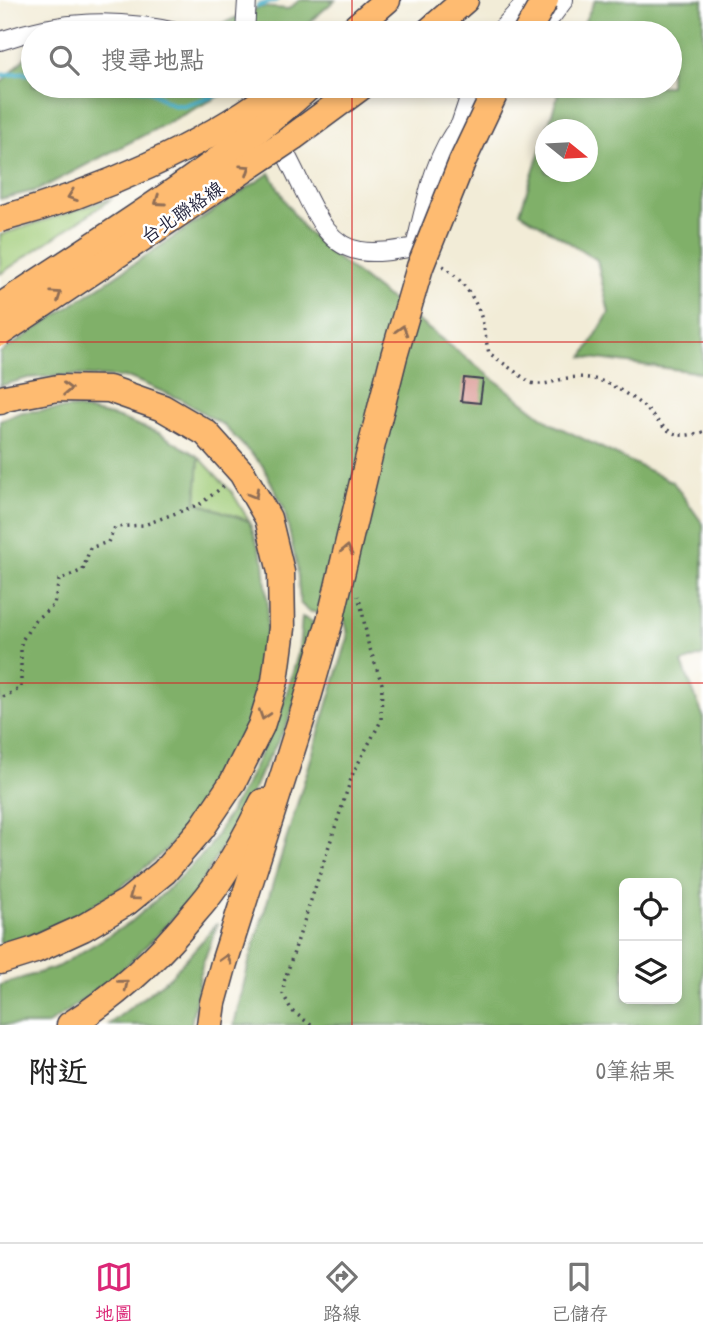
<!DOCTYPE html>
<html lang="zh-TW">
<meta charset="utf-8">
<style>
body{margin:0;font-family:"Patrick Hand","LXGW WenKai TC",sans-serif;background:#f6f6f6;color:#222}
.controls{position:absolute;right:21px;bottom:21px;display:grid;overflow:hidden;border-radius:10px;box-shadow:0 4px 10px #0003}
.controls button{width:63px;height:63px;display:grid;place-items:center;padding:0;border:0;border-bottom:2px solid #e0e0e0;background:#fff;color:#222;font:35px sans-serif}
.compass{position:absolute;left:535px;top:119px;width:63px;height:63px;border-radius:50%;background:#fff;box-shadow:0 4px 10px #0003;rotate:108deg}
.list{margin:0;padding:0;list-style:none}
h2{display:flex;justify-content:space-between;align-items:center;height:91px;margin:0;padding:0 28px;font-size:30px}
h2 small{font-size:23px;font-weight:400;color:#767676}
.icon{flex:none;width:38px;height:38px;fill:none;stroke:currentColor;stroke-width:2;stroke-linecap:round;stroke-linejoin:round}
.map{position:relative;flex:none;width:703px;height:1025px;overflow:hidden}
.search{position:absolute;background:#fff;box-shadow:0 4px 10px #0003;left:21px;right:21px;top:21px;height:77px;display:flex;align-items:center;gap:18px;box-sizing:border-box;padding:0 24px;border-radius:38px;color:#767676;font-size:26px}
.sheet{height:217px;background:#fff}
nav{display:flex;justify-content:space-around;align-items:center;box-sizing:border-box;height:98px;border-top:2px solid #e0e0e0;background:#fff;font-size:19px;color:#767676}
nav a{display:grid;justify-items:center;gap:4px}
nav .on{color:#db2777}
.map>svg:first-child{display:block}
.green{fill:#a1cc79;stroke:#62775a;stroke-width:2}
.forest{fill:#80b069;stroke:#516952;stroke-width:2;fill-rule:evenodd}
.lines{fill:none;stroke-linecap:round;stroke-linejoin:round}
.stream{stroke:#4db3cc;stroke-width:5}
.building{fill:#db9c97}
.minor-casing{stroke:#414052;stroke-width:20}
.highway-casing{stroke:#414052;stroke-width:29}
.path{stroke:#414052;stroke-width:3.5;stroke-dasharray:2 5;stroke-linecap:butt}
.minor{stroke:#fff;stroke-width:18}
.highway{stroke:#febb71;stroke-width:26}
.highway-bridge-casing{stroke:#414052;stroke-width:29;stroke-linecap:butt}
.highway-bridge{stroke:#febb71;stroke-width:26}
.oneway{stroke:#906e56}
.grid{fill:none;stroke:#d62828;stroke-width:2;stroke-opacity:0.55}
.labels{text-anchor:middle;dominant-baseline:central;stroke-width:5;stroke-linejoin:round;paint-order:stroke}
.street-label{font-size:19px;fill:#22223b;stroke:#fff}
</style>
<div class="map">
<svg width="703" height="1025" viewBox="0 0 703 1025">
<rect width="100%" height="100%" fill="#fff"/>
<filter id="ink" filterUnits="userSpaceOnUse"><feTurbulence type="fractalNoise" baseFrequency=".0143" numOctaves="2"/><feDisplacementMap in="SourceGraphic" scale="14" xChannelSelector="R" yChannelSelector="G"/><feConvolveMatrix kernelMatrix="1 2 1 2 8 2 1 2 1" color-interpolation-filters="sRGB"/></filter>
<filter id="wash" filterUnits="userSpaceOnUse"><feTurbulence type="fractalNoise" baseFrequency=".00686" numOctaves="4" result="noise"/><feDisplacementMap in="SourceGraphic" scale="28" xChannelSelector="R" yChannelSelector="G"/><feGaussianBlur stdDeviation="1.57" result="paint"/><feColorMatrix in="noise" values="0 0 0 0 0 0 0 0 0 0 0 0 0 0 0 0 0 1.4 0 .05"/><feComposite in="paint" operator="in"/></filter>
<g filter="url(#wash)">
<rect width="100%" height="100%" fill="#f2ecd7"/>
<!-- green -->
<g class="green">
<polygon points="113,198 0,274 0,235"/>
<polygon points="199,457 232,492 249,521 196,502"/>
</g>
<!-- forest -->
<g class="forest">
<polygon points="300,0 335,0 297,33 276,33 271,28 260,33 201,33 260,7 288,9"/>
<polygon points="595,0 703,0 703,373 583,357 609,313 597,260 520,212 545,135 546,172 588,172 588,130 547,129 561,86 670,86 670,33 579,33"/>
<polygon points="33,49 33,86 233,86 233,89 38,190 0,199 0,84"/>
<path d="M 270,173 L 287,204 L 304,229 L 330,253 L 552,424 L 673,482 L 703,524 L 703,655 L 682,663 L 703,716 L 703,1025 L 234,1025 L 250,958 L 348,638 L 347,629 L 345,621 L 339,617 L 308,611 L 300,603 L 297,567 L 284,508 L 263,466 L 223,425 L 180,399 L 130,378 L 77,375 L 28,378 L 0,386 L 0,353 ZM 624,883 L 677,883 L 677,999 L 624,999 Z"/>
<polygon points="75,408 116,417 159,433 199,457 196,502 249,521 264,562 268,606 265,665 246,727 213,793 166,850 120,888 81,912 33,935 0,943 0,420 22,412"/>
<polygon points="302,617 315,623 302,681 287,725 262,770 245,808 194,895 159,933 124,968 67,1012 46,1025 0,1025 0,985 57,967 131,922 166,891 208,849 246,784 281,710 291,679 299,650"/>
<polygon points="218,923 202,966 191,1025 108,1025 171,976"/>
</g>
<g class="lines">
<!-- stream -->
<g class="stream">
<polyline points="258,6 276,0"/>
<polyline points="3,75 23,73 33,74"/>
<polyline points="123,86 149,90 166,102 174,105 183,106 232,90"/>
</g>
</g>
<g id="blocks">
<!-- building -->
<polygon class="building" points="464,378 483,380 480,403 461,401"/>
</g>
</g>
<g filter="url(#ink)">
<use href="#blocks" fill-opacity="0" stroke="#414052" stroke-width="2"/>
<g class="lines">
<defs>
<g id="minor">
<polyline points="245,33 247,0"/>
<polyline points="498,33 528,0"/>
<polyline points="535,33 552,16 564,0"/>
<path d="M 0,41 C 61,20 118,18 180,33"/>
<polyline points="461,122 473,86"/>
<path d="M 276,136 C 285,152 293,168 301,185 C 314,210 327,246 360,251 C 378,254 397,250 415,247 C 425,208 433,156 460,125 C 468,117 477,111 485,102"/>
</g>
<g id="highway">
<polyline points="349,33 387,0"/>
<polyline points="427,33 465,0"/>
<polyline points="0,401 5,398 58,388 109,389 163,408 206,433 242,473 268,518 281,572 282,628 275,681 261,726 233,782 202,828 164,872 127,902 83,928 35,950 0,961"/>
<path d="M 70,1025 C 117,995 160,956 195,912 C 202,904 209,896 215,887 C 233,860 249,831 263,802"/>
<polyline points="210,1025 213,1003 224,963 304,711 331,617"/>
</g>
</defs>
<!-- minor casing -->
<use href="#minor" class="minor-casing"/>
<!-- highway casing -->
<use href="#highway" class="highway-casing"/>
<!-- path -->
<g class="path">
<path d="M 443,266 C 461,278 477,300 482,320 C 485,331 486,342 489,353 L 531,383 C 543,386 552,382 563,379 C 579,375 597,378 611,385 C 622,391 633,398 643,406 C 654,415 662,430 676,434 C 685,437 694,434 703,432"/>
<polyline points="3,697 21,688 21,642 35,620 54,605 59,580 83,570 90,548 108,542 115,527 144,525 200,504 225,485"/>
<polyline points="311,1025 292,1011 283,994 284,982 353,773 381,721 382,684 368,643 362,610 358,596"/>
</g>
<!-- minor -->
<use href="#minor" class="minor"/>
<!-- highway -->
<use href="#highway" class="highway"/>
<defs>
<g id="highway-bridge">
<polyline points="526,33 545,0"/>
<path d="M 0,219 C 95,194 206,146 283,86"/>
<path d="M 0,307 C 104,238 217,169 310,86"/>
<polyline points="0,333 293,137 362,86"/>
<polyline points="331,617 370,452 394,356 420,267 462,162 498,86"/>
</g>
</defs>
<!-- highway-bridge casing -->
<use href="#highway-bridge" class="highway-bridge-casing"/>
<!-- highway-bridge -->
<use href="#highway-bridge" class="highway-bridge"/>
</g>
<!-- one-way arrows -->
<defs><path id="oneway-chevron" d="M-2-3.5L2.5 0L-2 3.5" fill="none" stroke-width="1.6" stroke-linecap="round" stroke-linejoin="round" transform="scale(1.75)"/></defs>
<g class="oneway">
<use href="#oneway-chevron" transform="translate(246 169) rotate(-34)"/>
<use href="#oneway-chevron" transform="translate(72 196) rotate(160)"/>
<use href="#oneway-chevron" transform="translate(159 201) rotate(145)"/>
<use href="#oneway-chevron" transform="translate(57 295) rotate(-34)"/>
<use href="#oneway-chevron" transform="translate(402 330) rotate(-74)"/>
<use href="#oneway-chevron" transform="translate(67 389) rotate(-1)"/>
<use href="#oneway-chevron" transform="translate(254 494) rotate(60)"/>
<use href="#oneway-chevron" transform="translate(347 550) rotate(-77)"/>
<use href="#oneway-chevron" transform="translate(264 715) rotate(108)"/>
<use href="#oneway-chevron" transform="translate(133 896) rotate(143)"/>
<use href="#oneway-chevron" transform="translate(226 959) rotate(-73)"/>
<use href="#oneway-chevron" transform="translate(124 984) rotate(-39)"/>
</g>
</g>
<!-- grid -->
<path class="grid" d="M 352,0 L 352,33M 352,86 L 352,1025M 0,342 L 703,342M 0,683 L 703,683"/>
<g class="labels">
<!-- street labels -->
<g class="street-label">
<text transform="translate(182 212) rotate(-34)">台北聯絡線</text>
</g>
</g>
</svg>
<div class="controls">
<button><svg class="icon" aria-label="locate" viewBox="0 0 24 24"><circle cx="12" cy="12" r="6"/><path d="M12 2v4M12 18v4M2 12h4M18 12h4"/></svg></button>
<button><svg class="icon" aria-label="layers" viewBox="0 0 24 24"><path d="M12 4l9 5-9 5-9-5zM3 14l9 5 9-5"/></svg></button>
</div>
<svg class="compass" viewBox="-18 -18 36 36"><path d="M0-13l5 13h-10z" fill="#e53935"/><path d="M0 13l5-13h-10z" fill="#767676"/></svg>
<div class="search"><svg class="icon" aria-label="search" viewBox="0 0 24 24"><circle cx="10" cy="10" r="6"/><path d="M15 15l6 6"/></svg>搜尋地點</div>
</div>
<section class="sheet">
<h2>附近<small>0筆結果</small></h2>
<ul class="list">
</ul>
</section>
<nav>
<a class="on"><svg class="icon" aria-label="map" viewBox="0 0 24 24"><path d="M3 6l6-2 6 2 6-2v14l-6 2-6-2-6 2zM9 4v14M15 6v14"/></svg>地圖</a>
<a><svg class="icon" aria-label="directions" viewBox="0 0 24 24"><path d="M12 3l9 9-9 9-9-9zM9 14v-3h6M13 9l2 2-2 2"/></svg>路線</a>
<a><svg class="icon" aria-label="saved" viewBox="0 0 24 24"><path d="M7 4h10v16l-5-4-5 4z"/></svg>已儲存</a>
</nav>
